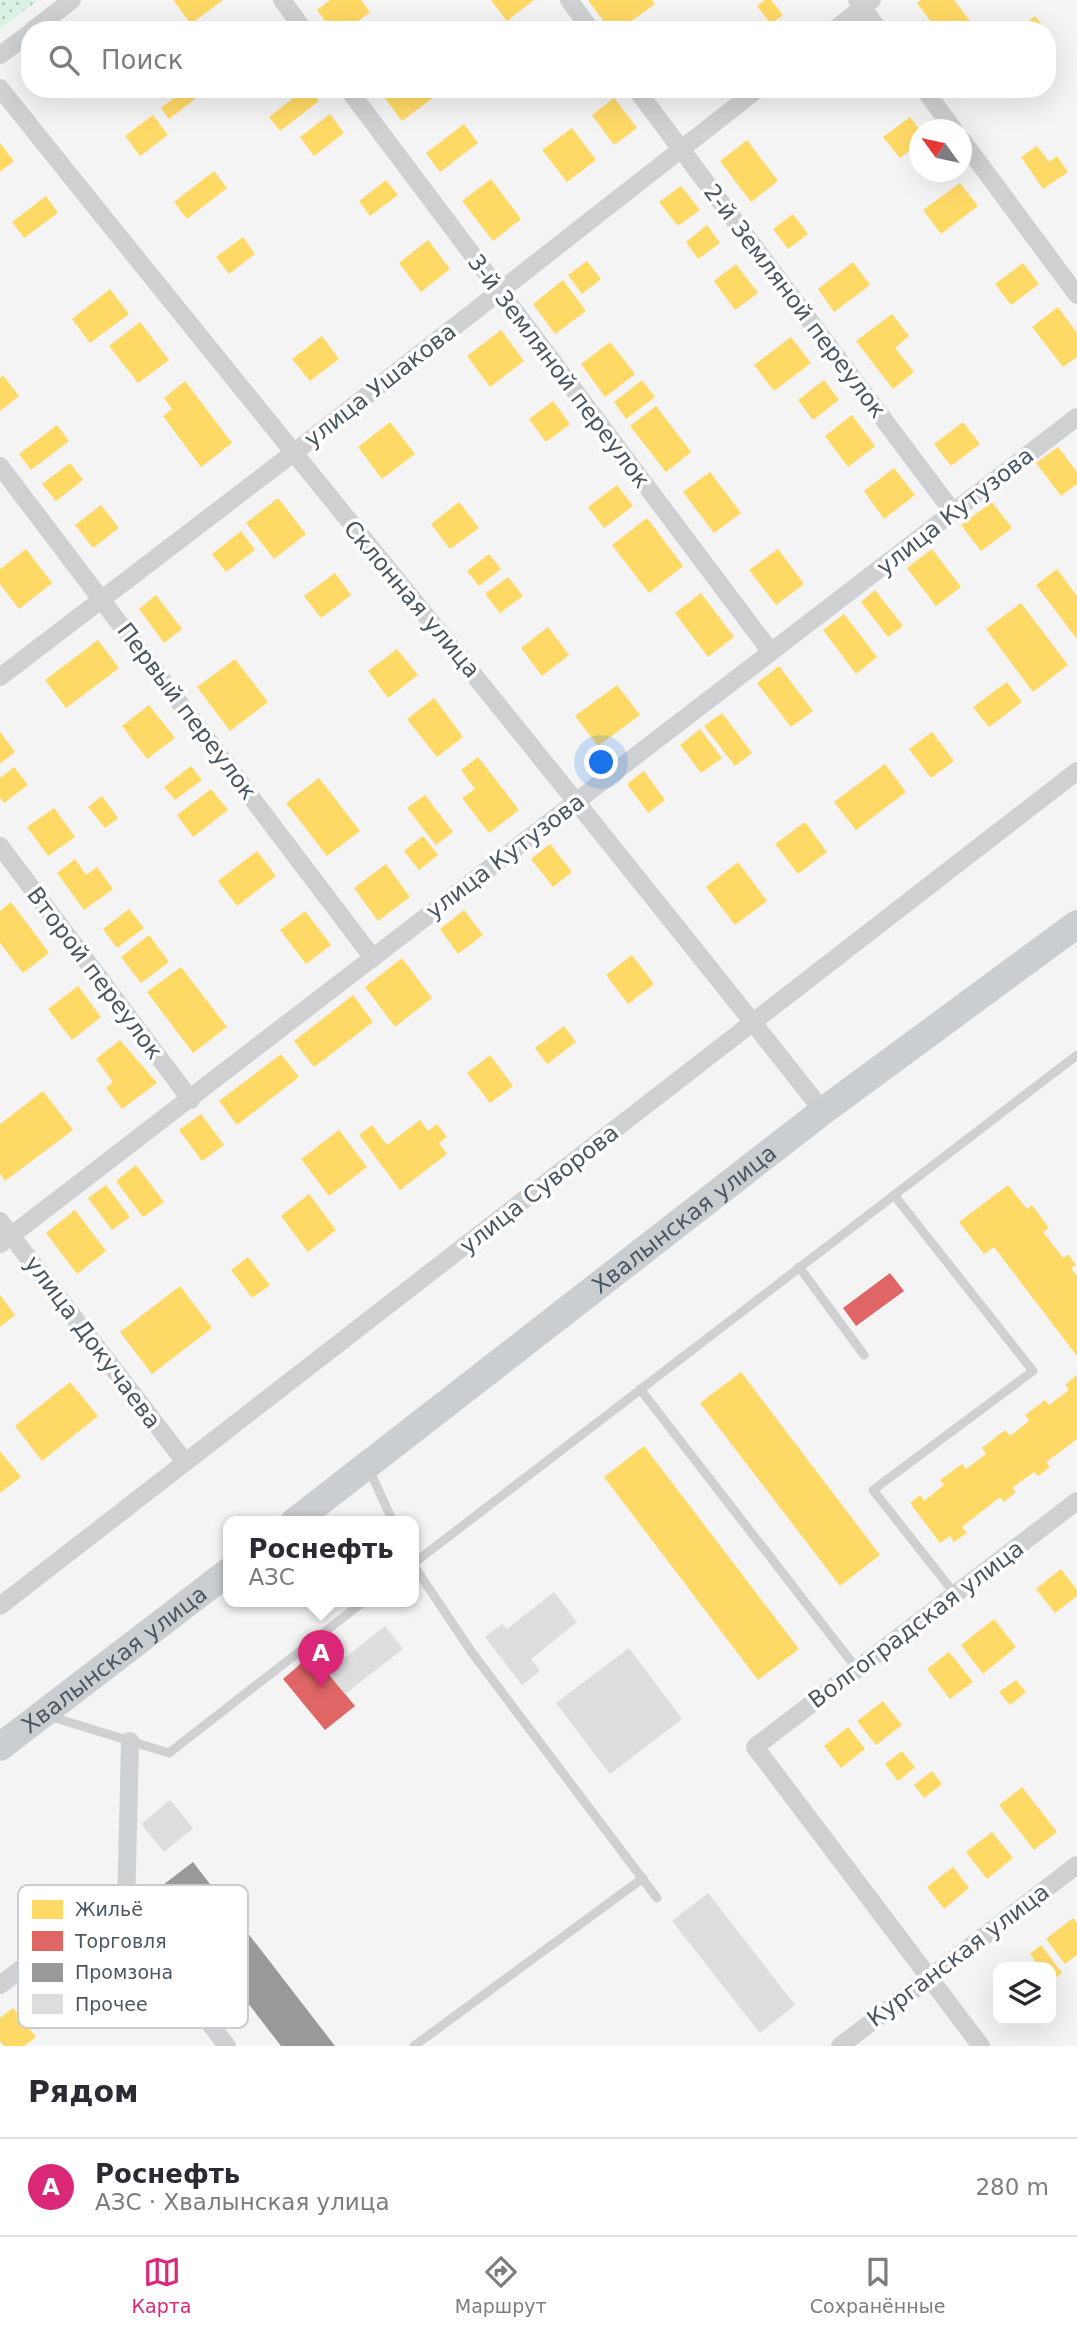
<!DOCTYPE html>
<html lang="ru">
<meta charset="utf-8">
<style>
body{margin:0;font-family:"DejaVu Sans",sans-serif;background:#f7f7f7;color:#2b2b33}
.controls{position:absolute;right:21px;bottom:21px;display:grid;overflow:hidden;border-radius:14px;box-shadow:0 7px 28px #0002}
.controls button{width:63px;height:63px;display:grid;place-items:center;padding:0;border:0;border-bottom:2px solid #e1e1e2;background:#fff;color:#2b2b33;font:35px sans-serif}
.compass{position:absolute;left:909px;top:119px;width:63px;height:63px;border-radius:50%;background:#fff;box-shadow:0 7px 28px #0002;rotate:303deg}
.you{position:absolute;left:602px;top:763px;width:24px;height:24px;margin:-18px;border:5px solid #fff;border-radius:50%;background:#1a73e8;box-shadow:0 0 0 10px #1a73e833}
.badge{display:grid;place-items:center;width:46px;height:46px;border-radius:50%;background:#db2777;color:#fff;font-size:23px;font-weight:700}
.pin{position:absolute;translate:-50% -58px;filter:drop-shadow(0 2px 4px #0008)}
.pin::after{content:'';position:absolute;top:37px;width:24px;height:21px;background:inherit;clip-path:polygon(0 0,100% 0,50% 100%)}
.popup{position:absolute;left:223px;top:1516px;width:196px;height:91px;box-sizing:border-box;display:grid;place-content:center;border-radius:14px;background:#fff;filter:drop-shadow(0 2px 5px #0005);font-size:23px;white-space:nowrap;color:#7c7c81}
.popup b{font-size:26px;color:#2b2b33}
.popup::after{content:'';position:absolute;left:50%;top:100%;margin-left:-14px;border:14px solid transparent;border-top-color:#fff}
.list{margin:0;padding:0;list-style:none}
h2{display:flex;justify-content:space-between;align-items:center;height:91px;margin:0;padding:0 28px;font-size:30px}
h2 small{font-size:23px;font-weight:400;color:#7c7c81}
.list li{display:grid;grid-template-columns:46px 1fr auto;gap:21px;align-items:center;box-sizing:border-box;height:98px;padding:0 28px;border-top:2px solid #e1e1e2}
.list b{display:block;font-size:26px;white-space:nowrap}
.list p{margin:0;font-size:23px;white-space:nowrap;color:#7c7c81}
.list em{font-size:23px;font-style:normal;color:#7c7c81}
.icon{flex:none;width:38px;height:38px;fill:none;stroke:currentColor;stroke-width:2;stroke-linecap:round;stroke-linejoin:round}
.map{position:relative;flex:none;width:1077px;height:2046px;overflow:hidden}
.search{position:absolute;background:#fff;box-shadow:0 7px 28px #0002;left:21px;right:21px;top:21px;height:77px;display:flex;align-items:center;gap:18px;box-sizing:border-box;padding:0 24px;border-radius:28px;color:#7c7c81;font-size:26px}
.sheet{height:189px;background:#fff}
nav{display:flex;justify-content:space-around;align-items:center;box-sizing:border-box;height:98px;border-top:2px solid #e1e1e2;background:#fff;font-size:19px;color:#7c7c81}
nav a{display:grid;justify-items:center;gap:4px}
nav .on{color:#db2777}
.map>svg:first-child{display:block}
.garden{fill:url(#garden-dots)}
.homes{fill:#ffd966}
.shops{fill:#e06666}
.industry{fill:#999}
.building{fill:#ddddde}
.lines{fill:none;stroke-linecap:round;stroke-linejoin:round}
.service{stroke:#ced0d2;stroke-width:9}
.minor{stroke:#ced0d2;stroke-width:18}
.primary{stroke:#caced1;stroke-width:28}
.labels{text-anchor:middle;dominant-baseline:central;stroke-width:7;stroke-linejoin:round;paint-order:stroke}
.street-label{font-size:23px;fill:#4a5661;stroke:#fff}
.key{fill:#fff;stroke:#c9ccd0;stroke-width:2}
.key-label{font-size:19px;fill:#4a5661}
</style>
<div class="map">
<svg width="1077" height="2046" viewBox="0 0 1077 2046">
<defs>
<pattern id="garden-dots" width="8" height="8" patternUnits="userSpaceOnUse" patternTransform="scale(1.75)"><rect width="8" height="8" fill="#d9f2e3"/><path d="M2 2h.1M6 6h.1" fill="none" stroke="#b2c7bb" stroke-width="1.8" stroke-linecap="round"/></pattern>
</defs>
<rect width="100%" height="100%" fill="#f4f4f4"/>
<!-- garden -->
<polygon class="garden" points="0,0 38,0 0,29"/>
<!-- homes -->
<g class="homes">
<polygon points="173,0 223,0 191,24"/>
<polygon points="330,0 361,0 370,12 346,30 332,30 317,10"/>
<polygon points="491,0 534,0 507,21"/>
<polygon points="588,0 652,0 655,4 619,30 610,30"/>
<polygon points="765,0 771,0 783,15 771,24 757,6"/>
<polygon points="921,0 954,0 973,25 967,30 937,30 917,3"/>
<polygon points="1035,16 1046,30 1017,30"/>
<polygon points="185,89 193,89 199,96 169,119 161,108"/>
<polygon points="305,89 310,89 319,101 280,131 269,117"/>
<polygon points="378,89 428,89 434,97 402,121"/>
<polygon points="614,98 637,128 614,145 592,115"/>
<polygon points="330,114 344,133 314,156 300,137"/>
<polygon points="153,115 168,135 140,156 125,136"/>
<polygon points="910,117 920,130 920,143 900,158 883,137"/>
<polygon points="464,124 478,143 440,172 426,153"/>
<polygon points="572,128 596,160 567,182 542,150"/>
<polygon points="747,140 778,181 751,202 720,161"/>
<polygon points="0,143 14,161 0,172"/>
<polygon points="1037,146 1049,162 1057,156 1068,172 1043,189 1021,157"/>
<polygon points="214,171 227,188 187,219 174,202"/>
<polygon points="491,179 521,219 493,241 462,201"/>
<polygon points="386,180 398,195 370,216 359,201"/>
<polygon points="960,183 978,206 941,234 923,210"/>
<polygon points="681,186 700,210 678,226 659,202"/>
<polygon points="46,196 58,213 24,238 12,222"/>
<polygon points="793,214 808,234 788,249 773,229"/>
<polygon points="707,225 720,243 698,259 686,242"/>
<polygon points="243,237 255,254 229,274 216,257"/>
<polygon points="428,240 450,269 421,292 399,263"/>
<polygon points="587,261 601,279 582,294 568,275"/>
<polygon points="853,262 870,285 834,312 818,289"/>
<polygon points="1023,263 1039,284 1011,305 995,284"/>
<polygon points="736,264 758,293 735,310 714,281"/>
<polygon points="563,280 586,311 555,334 533,304"/>
<polygon points="110,289 129,314 90,343 72,319"/>
<polygon points="1058,307 1077,333 1077,357 1063,367 1032,327"/>
<polygon points="892,314 909,336 895,348 914,372 893,389 856,341"/>
<polygon points="140,322 169,360 138,383 109,346"/>
<polygon points="501,330 524,361 490,387 467,356"/>
<polygon points="322,336 339,359 310,381 292,359"/>
<polygon points="791,337 811,363 774,391 754,365"/>
<polygon points="610,342 635,374 605,397 581,364"/>
<polygon points="3,375 19,396 0,411 0,378"/>
<polygon points="642,380 655,397 626,419 614,402"/>
<polygon points="824,380 839,400 813,420 798,400"/>
<polygon points="185,381 232,443 201,467 163,416 172,409 164,398"/>
<polygon points="553,401 570,424 546,442 529,419"/>
<polygon points="656,406 691,452 666,472 630,426"/>
<polygon points="852,415 875,446 848,467 825,436"/>
<polygon points="390,422 415,454 382,479 358,447"/>
<polygon points="963,422 980,444 951,466 934,444"/>
<polygon points="57,425 69,441 31,470 19,454"/>
<polygon points="1058,447 1077,472 1077,484 1061,496 1036,463"/>
<polygon points="70,463 83,480 56,501 42,484"/>
<polygon points="894,468 915,495 884,519 864,491"/>
<polygon points="710,472 741,513 714,533 683,492"/>
<polygon points="617,485 633,506 604,528 588,507"/>
<polygon points="278,498 306,534 274,559 246,523"/>
<polygon points="459,502 479,528 450,549 431,524"/>
<polygon points="992,502 1012,528 981,551 961,525"/>
<polygon points="101,505 119,528 93,548 75,525"/>
<polygon points="647,518 683,566 649,593 612,545"/>
<polygon points="241,531 255,550 226,572 212,554"/>
<polygon points="26,549 52,583 19,609 0,584 0,569"/>
<polygon points="778,549 804,584 776,605 749,570"/>
<polygon points="932,549 961,587 936,606 907,568"/>
<polygon points="489,554 501,569 479,586 467,571"/>
<polygon points="1057,569 1077,596 1077,639 1036,585"/>
<polygon points="335,573 351,595 321,618 304,596"/>
<polygon points="508,577 523,596 500,613 485,594"/>
<polygon points="875,590 903,626 888,637 861,602"/>
<polygon points="701,593 734,637 708,657 675,613"/>
<polygon points="156,595 182,629 164,643 139,609"/>
<polygon points="1021,603 1068,665 1033,692 986,629"/>
<polygon points="844,614 877,657 856,674 823,630"/>
<polygon points="548,627 569,655 542,676 521,648"/>
<polygon points="98,640 119,668 66,708 45,680"/>
<polygon points="397,649 418,675 388,698 368,671"/>
<polygon points="235,659 268,702 230,731 197,687"/>
<polygon points="779,666 813,711 791,727 757,683"/>
<polygon points="1007,682 1022,702 989,727 973,707"/>
<polygon points="617,685 640,715 598,746 575,716"/>
<polygon points="434,698 463,737 437,757 407,719"/>
<polygon points="149,705 175,738 147,759 122,726"/>
<polygon points="722,713 752,753 735,766 704,726"/>
<polygon points="700,729 722,758 701,773 680,745"/>
<polygon points="0,732 15,752 0,764"/>
<polygon points="932,732 954,761 931,778 909,749"/>
<polygon points="478,757 519,810 489,833 462,798 475,789 461,770"/>
<polygon points="885,764 906,792 856,830 834,802"/>
<polygon points="191,766 202,780 175,800 164,787"/>
<polygon points="14,767 28,785 4,803 0,798 0,778"/>
<polygon points="644,771 665,800 648,813 627,784"/>
<polygon points="319,778 360,831 327,856 286,803"/>
<polygon points="211,789 228,810 193,837 177,815"/>
<polygon points="425,795 453,832 436,845 407,808"/>
<polygon points="102,796 118,818 105,828 88,807"/>
<polygon points="54,808 75,837 48,856 27,827"/>
<polygon points="805,822 827,852 798,874 775,844"/>
<polygon points="423,836 438,855 419,870 404,851"/>
<polygon points="550,844 572,872 553,887 531,859"/>
<polygon points="257,851 276,876 237,906 218,881"/>
<polygon points="75,859 86,875 97,867 113,889 84,910 57,873"/>
<polygon points="738,862 767,901 735,925 706,887"/>
<polygon points="386,864 410,897 378,921 354,888"/>
<polygon points="11,902 49,953 23,973 0,943 0,911"/>
<polygon points="129,909 144,928 117,948 103,929"/>
<polygon points="464,910 483,935 458,954 440,929"/>
<polygon points="305,911 331,945 306,964 280,930"/>
<polygon points="149,935 169,962 141,983 121,957"/>
<polygon points="632,955 654,984 628,1004 606,975"/>
<polygon points="402,958 432,998 395,1027 365,987"/>
<polygon points="181,967 227,1027 193,1053 147,992"/>
<polygon points="78,986 101,1017 72,1040 48,1009"/>
<polygon points="353,995 373,1022 314,1067 294,1041"/>
<polygon points="564,1026 576,1042 547,1064 535,1048"/>
<polygon points="120,1040 157,1083 122,1109 106,1088 113,1082 96,1059"/>
<polygon points="281,1054 299,1077 237,1125 219,1101"/>
<polygon points="490,1055 513,1086 490,1103 467,1073"/>
<polygon points="43,1091 73,1130 5,1181 0,1174 0,1124"/>
<polygon points="201,1114 224,1145 202,1161 179,1130"/>
<polygon points="420,1120 428,1131 437,1124 447,1137 439,1143 447,1154 400,1190 359,1135 372,1125 387,1145"/>
<polygon points="339,1130 367,1167 329,1196 301,1159"/>
<polygon points="136,1165 164,1202 143,1217 116,1181"/>
<polygon points="106,1185 130,1217 112,1230 88,1198"/>
<polygon points="1008,1185 1027,1209 1032,1205 1049,1228 1043,1232 1063,1258 1068,1254 1076,1265 1071,1268 1077,1276 1077,1356 994,1247 984,1254 959,1222"/>
<polygon points="309,1194 336,1230 308,1252 281,1216"/>
<polygon points="75,1210 106,1251 77,1274 46,1233"/>
<polygon points="248,1257 270,1285 252,1298 231,1270"/>
<polygon points="180,1286 212,1328 152,1374 120,1332"/>
<polygon points="0,1295 15,1315 0,1327"/>
<polygon points="741,1372 880,1555 840,1586 700,1403"/>
<polygon points="1077,1375 1077,1439 1046,1462 1050,1467 1038,1476 1034,1472 1012,1488 1016,1492 1004,1502 1000,1497 962,1527 967,1533 954,1542 950,1536 940,1543 910,1503 920,1495 924,1501 944,1485 940,1480 962,1464 966,1469 986,1454 982,1448 1005,1430 1010,1436 1029,1421 1025,1415 1045,1400 1049,1405 1069,1390 1065,1385"/>
<polygon points="70,1382 98,1416 42,1461 15,1426"/>
<polygon points="644,1446 799,1649 758,1680 604,1477"/>
<polygon points="0,1451 21,1477 0,1493"/>
<polygon points="1061,1569 1077,1590 1077,1596 1055,1613 1036,1589"/>
<polygon points="994,1619 1016,1647 983,1674 961,1645"/>
<polygon points="949,1652 973,1682 950,1699 927,1669"/>
<polygon points="1016,1680 1026,1692 1010,1705 999,1692"/>
<polygon points="883,1701 902,1725 876,1745 857,1721"/>
<polygon points="848,1727 865,1749 841,1768 824,1746"/>
<polygon points="902,1751 915,1767 898,1781 885,1764"/>
<polygon points="932,1771 942,1784 924,1798 914,1785"/>
<polygon points="1022,1787 1057,1832 1034,1850 999,1805"/>
<polygon points="992,1832 1013,1858 987,1879 966,1852"/>
<polygon points="953,1867 969,1888 944,1909 927,1887"/>
<polygon points="1073,1918 1077,1923 1077,1955 1065,1964 1046,1939"/>
<polygon points="107,1937 126,1961 94,1986 75,1961"/>
<polygon points="1041,1945 1062,1973 1051,1981 1051,1967 1040,1967 1030,1954"/>
<polygon points="68,1968 87,1993 38,2030 19,2006"/>
<polygon points="13,2008 36,2037 24,2046 4,2046 0,2041 0,2018"/>
</g>
<!-- shops -->
<g class="shops">
<polygon points="890,1273 904,1291 856,1326 843,1308"/>
<polygon points="312,1654 355,1706 325,1730 283,1679"/>
</g>
<!-- industry -->
<polygon class="industry" points="193,1862 335,2046 281,2046 159,1888"/>
<!-- building -->
<g class="building">
<polygon points="554,1592 577,1622 531,1659 540,1671 522,1685 485,1637 502,1624 507,1629"/>
<polygon points="385,1626 403,1649 345,1694 327,1672"/>
<polygon points="629,1648 682,1719 610,1774 556,1703"/>
<polygon points="170,1800 193,1828 164,1852 141,1824"/>
<polygon points="708,1893 795,2005 760,2033 672,1921"/>
</g>
<g class="lines">
<!-- service -->
<g class="service">
<polyline points="894,1195 1033,1371 873,1490 955,1594"/>
<polyline points="799,1267 864,1355"/>
<polyline points="640,1389 857,1669"/>
<polyline points="369,1469 393,1522"/>
<polyline points="414,1563 1077,1055"/>
<polyline points="414,1566 473,1654 657,1898"/>
<polyline points="49,1716 169,1753 363,1602"/>
<polyline points="414,2046 643,1878"/>
</g>
<!-- minor -->
<g class="minor">
<polyline points="282,0 304,30"/>
<polyline points="569,0 591,30"/>
<polyline points="857,0 879,30"/>
<polyline points="33,30 72,0"/>
<polyline points="834,30 872,0"/>
<polyline points="0,55 30,33"/>
<path d="M 0,88 C 273,430 552,767 823,1111"/>
<polyline points="348,89 771,652"/>
<polyline points="636,89 953,512"/>
<polyline points="924,89 954,130"/>
<polyline points="962,140 1077,295"/>
<polyline points="0,466 373,958"/>
<polyline points="0,677 292,454 758,89"/>
<polyline points="0,846 191,1100"/>
<polyline points="0,1221 185,1462"/>
<polyline points="0,1244 1077,417"/>
<polyline points="0,1606 1077,771"/>
<polyline points="130,1741 126,1913 227,2046"/>
<polyline points="0,1985 70,1932 126,1913"/>
<polyline points="840,2046 1077,1865"/>
<polyline points="981,2046 755,1747 1077,1501"/>
</g>
<!-- primary -->
<g class="primary">
<path id="s1" d="M 294,1522 L 823,1111 L 1077,924"/>
<path id="s2" d="M 0,1747 L 228,1572"/>
</g>
</g>
<g class="labels">
<!-- street labels -->
<g class="street-label">
<text transform="translate(795 301) rotate(53)">2-й Земляной переулок</text>
<text transform="translate(559 371) rotate(53)">3-й Земляной переулок</text>
<text transform="translate(380 385) rotate(-38)">улица Ушакова</text>
<text transform="translate(955 511) rotate(-38)">улица Кутузова</text>
<text transform="translate(412 599) rotate(50)">Склонная улица</text>
<text transform="translate(187 711) rotate(53)">Первый переулок</text>
<text transform="translate(505 856) rotate(-37)">улица Кутузова</text>
<text transform="translate(95 973) rotate(53)">Второй переулок</text>
<text transform="translate(539 1189) rotate(-38)">улица Суворова</text>
<text stroke="none"><textPath href="#s1" startOffset="494">Хвалынская улица</textPath></text>
<text transform="translate(93 1342) rotate(53)">улица Докучаева</text>
<text transform="translate(916 1624) rotate(-37)">Волгоградская улица</text>
<text stroke="none"><textPath href="#s2" startOffset="144">Хвалынская улица</textPath></text>
<text transform="translate(958 1955) rotate(-37)">Курганская улица</text>
</g>
</g>
<!-- legend -->
<rect x="18" y="1885" width="230" height="143" rx="10" class="key"/>
<rect x="32" y="1900" width="31" height="19" fill="#ffd966"/>
<rect x="32" y="1931" width="31" height="20" fill="#e06666"/>
<rect x="32" y="1963" width="31" height="19" fill="#999"/>
<rect x="32" y="1994" width="31" height="20" fill="#ddddde"/>
<g class="key-label">
<text x="75" y="1916">Жильё</text>
<text x="75" y="1948">Торговля</text>
<text x="75" y="1979">Промзона</text>
<text x="75" y="2011">Прочее</text>
</g>
</svg>
<div class="controls">
<button><svg class="icon" aria-label="layers" viewBox="0 0 24 24"><path d="M12 4l9 5-9 5-9-5zM3 14l9 5 9-5"/></svg></button>
</div>
<svg class="compass" viewBox="-18 -18 36 36"><path d="M0-13l5 13h-10z" fill="#e53935"/><path d="M0 13l5-13h-10z" fill="#7c7c81"/></svg>
<div class="you"></div>
<div class="pin badge" style="left:321px;top:1688px">A</div>
<div class="popup"><b>Роснефть</b>АЗС</div>
<div class="search"><svg class="icon" aria-label="search" viewBox="0 0 24 24"><circle cx="10" cy="10" r="6"/><path d="M15 15l6 6"/></svg>Поиск</div>
</div>
<section class="sheet">
<h2>Рядом<small></small></h2>
<ul class="list">
<li><span class="badge">A</span><div><b>Роснефть</b><p>АЗС · Хвалынская улица</p></div><em>280 m</em></li>
</ul>
</section>
<nav>
<a class="on"><svg class="icon" aria-label="map" viewBox="0 0 24 24"><path d="M3 6l6-2 6 2 6-2v14l-6 2-6-2-6 2zM9 4v14M15 6v14"/></svg>Карта</a>
<a><svg class="icon" aria-label="directions" viewBox="0 0 24 24"><path d="M12 3l9 9-9 9-9-9zM9 14v-3h6M13 9l2 2-2 2"/></svg>Маршрут</a>
<a><svg class="icon" aria-label="saved" viewBox="0 0 24 24"><path d="M7 4h10v16l-5-4-5 4z"/></svg>Сохранённые</a>
</nav>
